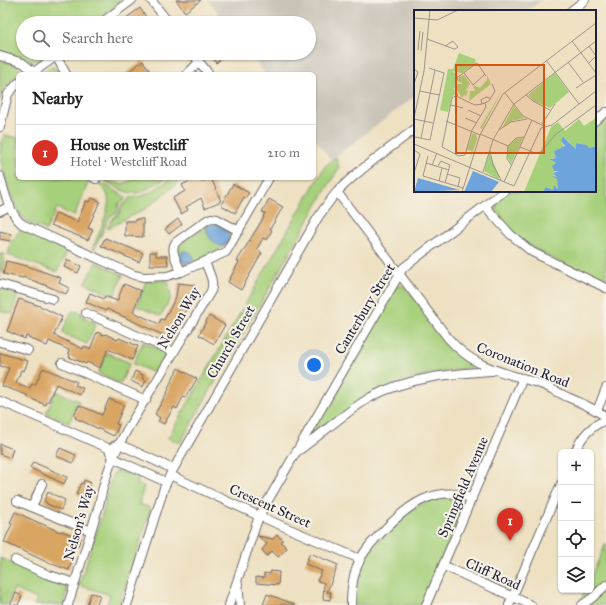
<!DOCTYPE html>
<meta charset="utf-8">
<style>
body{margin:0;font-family:"IM FELL Great Primer",serif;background:#f6f6f6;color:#222}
.controls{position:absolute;right:12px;bottom:12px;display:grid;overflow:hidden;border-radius:6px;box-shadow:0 1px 3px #0004}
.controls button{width:36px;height:36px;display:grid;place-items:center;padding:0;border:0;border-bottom:1px solid #e0e0e0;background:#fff;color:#222;font:20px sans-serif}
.you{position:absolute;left:314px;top:365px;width:14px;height:14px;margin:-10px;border:3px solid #fff;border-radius:50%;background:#1a73e8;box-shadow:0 0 0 6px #1a73e833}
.badge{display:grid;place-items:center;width:26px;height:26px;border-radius:50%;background:#d93025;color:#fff;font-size:13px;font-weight:700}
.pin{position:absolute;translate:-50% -33px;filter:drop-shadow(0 1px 2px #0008)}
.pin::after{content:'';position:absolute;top:21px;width:14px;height:12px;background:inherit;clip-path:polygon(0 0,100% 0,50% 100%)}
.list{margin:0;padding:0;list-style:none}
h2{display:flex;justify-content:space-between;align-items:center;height:52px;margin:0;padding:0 16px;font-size:17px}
h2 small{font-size:13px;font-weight:400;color:#767676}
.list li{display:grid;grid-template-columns:26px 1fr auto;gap:12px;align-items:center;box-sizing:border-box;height:56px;padding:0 16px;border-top:1px solid #e0e0e0}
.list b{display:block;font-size:15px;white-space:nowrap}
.list p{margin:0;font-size:13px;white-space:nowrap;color:#767676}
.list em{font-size:13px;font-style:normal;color:#767676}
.icon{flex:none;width:22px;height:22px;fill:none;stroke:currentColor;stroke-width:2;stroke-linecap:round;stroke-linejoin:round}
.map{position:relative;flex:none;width:606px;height:605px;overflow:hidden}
.search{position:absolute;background:#fff;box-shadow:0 1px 3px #0004;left:16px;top:16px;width:300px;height:44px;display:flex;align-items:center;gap:10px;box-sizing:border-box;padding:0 14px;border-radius:22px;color:#767676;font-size:15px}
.panel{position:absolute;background:#fff;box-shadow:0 1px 3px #0004;left:16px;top:72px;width:300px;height:108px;border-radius:6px}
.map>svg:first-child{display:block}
.industrial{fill:#c9c3b8}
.green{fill:#a7d07b;stroke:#64795b}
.water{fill:#6ea3db;stroke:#48628b}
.building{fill:#d9a563}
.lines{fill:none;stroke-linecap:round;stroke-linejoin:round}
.minor-casing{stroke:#69656a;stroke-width:10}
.minor{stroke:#fff;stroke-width:8}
.labels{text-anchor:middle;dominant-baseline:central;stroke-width:4;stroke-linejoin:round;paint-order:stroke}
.street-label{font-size:14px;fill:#22223b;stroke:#f7f3e8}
.inset-road{fill:none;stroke:#9c958c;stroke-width:1}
.view{fill:#d45411;fill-opacity:0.15;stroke:#d45411;stroke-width:2}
.inset-edge{fill:none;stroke:#22223b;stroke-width:2}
</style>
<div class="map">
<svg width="606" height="605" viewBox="0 0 606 605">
<rect width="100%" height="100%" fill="#f7f3e8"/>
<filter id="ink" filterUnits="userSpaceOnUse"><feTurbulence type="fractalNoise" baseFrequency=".025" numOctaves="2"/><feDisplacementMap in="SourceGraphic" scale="8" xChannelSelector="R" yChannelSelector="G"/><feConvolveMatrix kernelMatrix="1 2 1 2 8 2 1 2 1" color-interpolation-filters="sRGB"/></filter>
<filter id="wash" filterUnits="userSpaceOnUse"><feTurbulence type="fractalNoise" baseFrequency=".012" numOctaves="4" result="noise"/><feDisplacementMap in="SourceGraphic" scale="16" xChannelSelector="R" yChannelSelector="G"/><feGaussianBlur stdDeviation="0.9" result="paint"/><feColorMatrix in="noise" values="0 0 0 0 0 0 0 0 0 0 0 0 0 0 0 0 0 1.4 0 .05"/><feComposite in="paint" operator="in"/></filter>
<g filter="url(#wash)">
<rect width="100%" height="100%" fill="#eee1c2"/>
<!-- industrial -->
<polygon class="industrial" points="208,0 542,0 527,11 415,11 415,96 331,160 314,138 314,74 265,74 249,53 309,53 309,23 226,23"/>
<!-- green -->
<g class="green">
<polygon points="0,0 124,0 92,23 23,23 23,53 50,53 41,60 32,61 0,51"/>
<path d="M 0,60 C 7,62 18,63 21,71 L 20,74 L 18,74 L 18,76 C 8,83 3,88 0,100 Z"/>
<polygon points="51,66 57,69 61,74 40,74"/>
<polygon points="606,116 606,284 536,250 520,239 497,214 496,211 496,205 498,199 508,191 595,191 595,125"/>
<path d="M 4,135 L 18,138 L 18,178 L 81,178 L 89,181 L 74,216 L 57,208 L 46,230 C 39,227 30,224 24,219 C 14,210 0,166 0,153 C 0,147 2,141 4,135 Z"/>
<polygon points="336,157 339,168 331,181 180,443 168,438 325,166"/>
<path d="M 133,178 L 166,178 C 136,195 137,200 105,181 L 107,181 L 122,184 L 133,180 Z"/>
<path d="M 172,178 L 184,178 L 145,209 L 107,229 L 113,218 L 119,214 L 121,206 L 127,202 L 129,198 C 144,199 160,186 172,178 Z"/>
<path d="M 101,183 L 126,197 L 124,201 L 119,203 L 117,213 L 110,216 L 94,250 L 92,249 C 97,238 111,208 108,197 C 107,191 102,188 98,184 Z"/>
<path d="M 214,221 C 219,224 227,226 230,231 C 239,245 198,260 189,265 L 183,264 L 179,259 L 176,247 L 208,223 Z"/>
<polygon points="21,229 68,250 57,272 8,255 11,242"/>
<polygon points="0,254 5,254 0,278"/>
<polygon points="96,262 123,275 114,296 85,283"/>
<polygon points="168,280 171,297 161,316 137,306 146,281"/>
<polygon points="400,285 405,287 471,363 471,368 428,374 402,381 313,434 311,432 395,288"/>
<polygon points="0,288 18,293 12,314 0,311"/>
<polygon points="72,311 82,313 82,316 96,323 87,344 62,333"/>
<path d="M 143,342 L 164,351 C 167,359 161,367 157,374 L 133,364 Z"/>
<polygon points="107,353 130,363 120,384 98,373"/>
<polygon points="56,391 79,401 69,423 46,413"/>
<polygon points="119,470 139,476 137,485 144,486 139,504 146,506 151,509 119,605 107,605 110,595 79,585 104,509 107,491 113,474"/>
<path d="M 444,497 L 456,499 L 461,504 L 462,511 L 422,605 L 355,605 C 356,592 357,575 363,563 C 369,548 399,518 413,509 C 422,503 434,500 444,497 Z"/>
<polygon points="606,543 606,605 579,605 585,590 591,590 591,577"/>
<polygon points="0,558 65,585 67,590 63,605 34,605 37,599 14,589 7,605 0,605"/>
</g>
<!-- water -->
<g class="water">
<path d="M 213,223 L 218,225 L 228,232 L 228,241 L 224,246 C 215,246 205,235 207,227 Z"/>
<polygon points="187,251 192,254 194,257 192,261 187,263 182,261 180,257 181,252"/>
</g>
<g id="blocks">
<!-- building -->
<g class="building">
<polygon points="176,0 201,0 185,12"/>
<polygon points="140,8 150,23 119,23"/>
<polygon points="202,15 208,23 191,23"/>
<polygon points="215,53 229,53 216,63 211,56"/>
<polygon points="143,61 152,74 125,74"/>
<polygon points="191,178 200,178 201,182 211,178 221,201 205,208 201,198 186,207 188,210 181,214 173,198 185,191 182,185 192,180"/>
<polygon points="233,184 249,193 245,198 244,197 235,213 221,205"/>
<polygon points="91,198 100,201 88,228 93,230 88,240 51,225 56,213 77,222 86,201 89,202"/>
<polygon points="269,199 283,207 270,229 272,230 267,240 263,238 257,249 262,253 241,290 228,282 239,262 237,261 264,217 263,217 265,213 262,212"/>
<polygon points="136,219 143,219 143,237 125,236 125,221 136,221"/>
<polygon points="178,219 182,224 169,234 165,229"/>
<polygon points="0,231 11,234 10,241 0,239"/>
<polygon points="105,238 143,253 139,262 101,246"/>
<polygon points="150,252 156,252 156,256 167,256 168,265 150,265"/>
<polygon points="67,260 81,266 78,273 64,267"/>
<polygon points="6,261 27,266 61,278 59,283 69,288 66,294 45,285 23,277 23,278 3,274"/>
<polygon points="178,283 195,285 194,299 192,299 183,315 181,314 178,321 176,320 170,335 165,336 107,309 106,311 86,302 90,293 104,299 105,296 117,301 124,284 141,291 133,312 159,324 161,319 164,320 176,297"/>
<polygon points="19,299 40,306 62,317 54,335 83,349 84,346 90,349 97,332 104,335 105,334 118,340 119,338 138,346 132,360 108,349 100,368 87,362 86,364 69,357 70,354 68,353 69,350 49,341 47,346 26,336 25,339 7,331"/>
<polygon points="209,316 225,325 214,344 199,335"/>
<polygon points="0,353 28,361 24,371 21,370 16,383 30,388 32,384 35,385 43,368 77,382 75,385 83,388 80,395 56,384 48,402 47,402 46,405 27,397 27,395 2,386 9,368 0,366"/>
<polygon points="178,368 197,379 185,398 183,397 177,409 174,407 164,424 158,421 160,418 155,414 169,389 168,388"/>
<polygon points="135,371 143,375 142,378 146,380 143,387 131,381"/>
<polygon points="109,399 124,405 116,424 119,425 114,436 75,418 76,416 74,415 79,405 102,415"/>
<polygon points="0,444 13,449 10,458 0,454"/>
<polygon points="60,448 76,455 73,463 56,456"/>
<polygon points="33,462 67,477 64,484 30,468"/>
<polygon points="84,480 91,483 85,497 76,494 81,483 83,484"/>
<polygon points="48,492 65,500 61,510 47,504 47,503 44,501"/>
<polygon points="15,512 60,532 61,531 81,538 78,546 74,544 69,559 72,560 69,570 49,563 4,542 12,524 10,523"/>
<polygon points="277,535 283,540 281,542 287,548 278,557 272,551 267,556 262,550 267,544 258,536 273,539"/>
<polygon points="310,553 338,565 327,592 331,592 330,600 323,599 324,583 317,581 322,571 305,564"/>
<polygon points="271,571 279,572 278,585 256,583 256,577 264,578 264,573 270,574"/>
<polygon points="16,593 22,596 18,605 10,605"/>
<polygon points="91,593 100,595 97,605 87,605"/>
<polygon points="267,594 294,604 294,605 263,605"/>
</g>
</g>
</g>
<g filter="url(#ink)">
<use href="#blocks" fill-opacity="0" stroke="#69656a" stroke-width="1"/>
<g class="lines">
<defs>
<g id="minor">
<polyline points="151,0 169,23"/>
<polyline points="571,11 585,0"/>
<polyline points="101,23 132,0"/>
<polyline points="192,53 209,74"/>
<polyline points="0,56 23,63 34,72"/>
<polyline points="56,56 66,74"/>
<polyline points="31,74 61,53"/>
<polyline points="187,74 199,62"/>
<polyline points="595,121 606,112"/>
<polyline points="0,127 8,94 18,83"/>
<path d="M 0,176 C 4,191 10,215 22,224 L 134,275 L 144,277 L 167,276 L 181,272 L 226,252 L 269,178"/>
<polyline points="94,178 96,179"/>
<path d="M 337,192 L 448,338 C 475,369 501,371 537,383 C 547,386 556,391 565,396 C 579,402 594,408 606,417"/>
<polyline points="485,206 510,234 532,252 606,288"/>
<polyline points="0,211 10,206"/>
<path d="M 181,272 C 178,263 169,250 176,242 L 207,220 L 211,218 L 217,219 L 239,231"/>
<polyline points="0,284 53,299"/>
<polyline points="86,313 174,352"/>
<polyline points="0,342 28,350"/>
<polyline points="62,363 146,400"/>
<polyline points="0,401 108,448 113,458 166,482"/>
<polyline points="597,411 606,388"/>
<polyline points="114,446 119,444 173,469"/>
<path d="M 298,451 C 322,434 345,412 371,397 C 408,377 451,374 492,371"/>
<path d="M 575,452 C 581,437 590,426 606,420"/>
<polyline points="170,475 259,516 360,559"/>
<polyline points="17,501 91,531"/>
<polyline points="32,507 42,484"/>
<polyline points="15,560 46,574 75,583"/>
<polyline points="444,566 531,605"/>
<polyline points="238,584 240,605"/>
<path d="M 68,605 L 99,505 C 104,478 114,452 128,428 L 211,291 C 215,281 208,271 205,262"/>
<path d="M 127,605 L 164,488 L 170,475 L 317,219 C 323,210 330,200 337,192 C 360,168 389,149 415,129"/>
<polyline points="229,605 259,516 400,273 403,268 504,191"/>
<path d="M 351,605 C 351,591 353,573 360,560 C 365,549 374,540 383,531 C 406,507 437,482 472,499"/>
<polyline points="426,605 523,378"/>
<polyline points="509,605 561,484"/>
<polyline points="582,605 592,598 606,585"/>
</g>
</defs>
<!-- minor casing -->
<use href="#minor" class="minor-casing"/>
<!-- minor -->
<use href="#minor" class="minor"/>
</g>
</g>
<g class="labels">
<!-- street labels -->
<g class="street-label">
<text transform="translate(365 309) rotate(-59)">Canterbury Street</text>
<text transform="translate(179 318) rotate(-59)">Nelson Way</text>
<text transform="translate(231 342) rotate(-60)">Church Street</text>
<text transform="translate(523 365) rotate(22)">Coronation Road</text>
<text transform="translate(463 487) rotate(-67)">Springfield Avenue</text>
<text transform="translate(270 506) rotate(24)">Crescent Street</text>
<text transform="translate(79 523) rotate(-74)">Nelson’s Way</text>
<text transform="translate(493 574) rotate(24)">Cliff Road</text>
</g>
</g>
<!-- overview -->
<g transform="translate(414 10)">
<rect width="182" height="182" fill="#eee1c2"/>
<path d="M 45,43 L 61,49 L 62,53 L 48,63 L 38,61 L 44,66 L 40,77 L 41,84 L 38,87 L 34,102 L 26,100 L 34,59 L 39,59 ZM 141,63 L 155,82 L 136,98 L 120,91 L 114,85 ZM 50,65 L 56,74 L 52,80 L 54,81 L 52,86 L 50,85 L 48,88 L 42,78 L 42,74 L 49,74 L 44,71 L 45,67 ZM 73,65 L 77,74 L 55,91 L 56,81 L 61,81 L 59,75 L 66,78 L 73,70 ZM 90,77 L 68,119 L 66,118 L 89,79 ZM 100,96 L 110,108 L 98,111 L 88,118 ZM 182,108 L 182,136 L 174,138 L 173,135 L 162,133 L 162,139 L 151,128 L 147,131 L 150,137 L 140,141 L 142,148 L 137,148 L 143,155 L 140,154 L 139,157 L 140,161 L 145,161 L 139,162 L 143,167 L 137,164 L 143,169 L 145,179 L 140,175 L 139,180 L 133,177 L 129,182 L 110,182 L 137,117 L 144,112 L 151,121 L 165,109 L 170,116 ZM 58,124 L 62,124 L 63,129 L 55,152 L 58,141 L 53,140 ZM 109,128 L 97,154 L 93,146 L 94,136 L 102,129 ZM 75,143 L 86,167 L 84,169 L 70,161 Z" fill="#a7d07b"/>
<path d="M 149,127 L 162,139 L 162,133 L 173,135 L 175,138 L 182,136 L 182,182 L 129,182 L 132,177 L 139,180 L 140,175 L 144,179 L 143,169 L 137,165 L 143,167 L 139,163 L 145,161 L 140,161 L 138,156 L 142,153 L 136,149 L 142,148 L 140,141 L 151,136 L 147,131 ZM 59,161 L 85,172 L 77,182 L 50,182 ZM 4,168 L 46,180 L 0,182 Z" fill="#6ea3db"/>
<path class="inset-road" d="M 0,8 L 23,10 L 44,0M 13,29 L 40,39 L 41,39 L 44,37 L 39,31 L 31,36M 158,31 L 182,63M 175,36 L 182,46 L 175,53M 4,40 L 6,21M 7,41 L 9,22M 132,50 L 165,94M 154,52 L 169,72M 0,59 L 4,62 L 0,74M 50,63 L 59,75 L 71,64M 72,66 L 63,53 L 44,67 L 41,77 L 44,87 L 61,95 L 68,94 L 75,91 L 81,81 L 78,74M 162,78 L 182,65M 6,81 L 25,85M 91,83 L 109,106 L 130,116M 43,85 L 38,88 L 28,137 L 45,146 L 51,145 L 58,120 L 72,97 L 71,93M 112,85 L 119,91 L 136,100M 68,94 L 67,90 L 72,87 L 76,88M 37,95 L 49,98M 54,100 L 67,106M 0,108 L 10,61 L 16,0M 51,108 L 63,113M 0,109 L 19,113M 32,111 L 66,125M 128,114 L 141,94M 85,120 L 97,112 L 113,109M 66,124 L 94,136M 1,127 L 16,130 L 30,63 L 15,58M 7,128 L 21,60M 0,134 L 100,176 L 127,118 L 138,115 L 182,81M 106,137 L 121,143 L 127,142 L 141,125 L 182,95M 0,140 L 6,144 L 0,163M 76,141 L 79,155 L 87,170M 14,146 L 9,166 L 49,178M 12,153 L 35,160M 18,155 L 23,143M 24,156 L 27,151 L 36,155 L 31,173M 98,156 L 93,149 L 94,136 L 102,128 L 110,127M 69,162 L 79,130 L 100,94 L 182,31M 33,164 L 46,168 L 44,177M 25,171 L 28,158M 90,172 L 118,110M 48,182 L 66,125 L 89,84 L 182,13"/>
<path class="view" d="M 42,55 L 130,55 L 130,143 L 42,143 Z"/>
<rect width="182" height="182" class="inset-edge"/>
</g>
</svg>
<div class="controls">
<button>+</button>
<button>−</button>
<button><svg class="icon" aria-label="locate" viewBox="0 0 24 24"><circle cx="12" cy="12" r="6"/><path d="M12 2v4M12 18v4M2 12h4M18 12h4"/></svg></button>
<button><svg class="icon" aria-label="layers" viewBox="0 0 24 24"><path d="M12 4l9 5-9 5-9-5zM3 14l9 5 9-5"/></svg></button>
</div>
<div class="you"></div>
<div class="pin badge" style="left:510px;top:541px">1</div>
<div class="search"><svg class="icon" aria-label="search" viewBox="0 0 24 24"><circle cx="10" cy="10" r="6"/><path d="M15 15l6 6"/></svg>Search here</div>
<section class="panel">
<h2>Nearby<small></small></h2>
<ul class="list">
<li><span class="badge">1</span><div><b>House on Westcliff</b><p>Hotel · Westcliff Road</p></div><em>210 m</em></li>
</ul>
</section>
</div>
